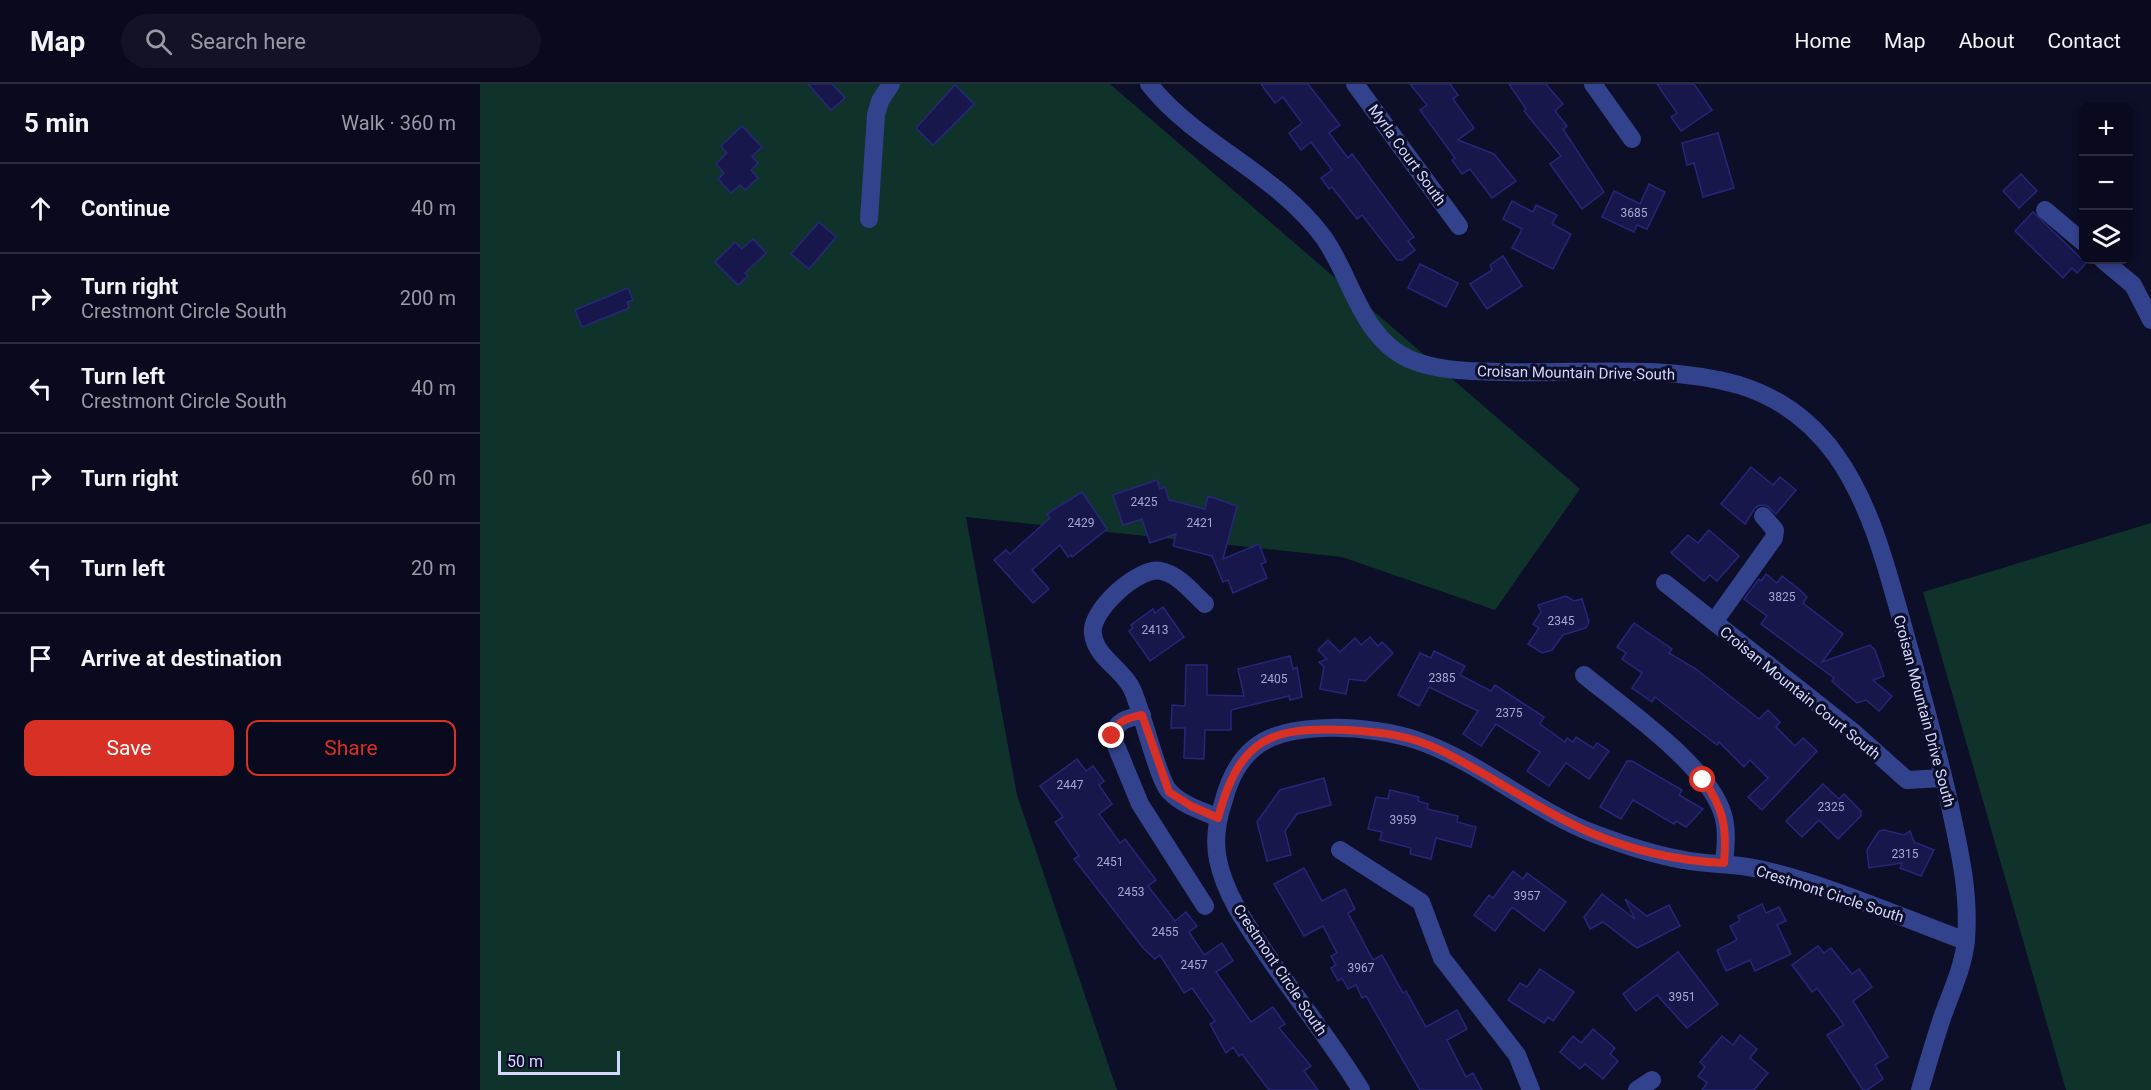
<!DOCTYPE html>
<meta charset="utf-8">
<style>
body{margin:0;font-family:Roboto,sans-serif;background:#131327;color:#f1f3f6}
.controls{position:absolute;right:18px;top:18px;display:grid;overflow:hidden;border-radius:12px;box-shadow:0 3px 9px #0003}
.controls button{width:54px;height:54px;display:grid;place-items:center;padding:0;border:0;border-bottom:2px solid #2a2b3c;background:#0a0a1e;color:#f1f3f6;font:30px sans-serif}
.scale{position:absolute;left:18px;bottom:15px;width:122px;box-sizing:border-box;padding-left:6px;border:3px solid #d4d8ff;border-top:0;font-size:16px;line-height:21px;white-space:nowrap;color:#d4d8ff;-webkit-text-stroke:4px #0d0e28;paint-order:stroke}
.stop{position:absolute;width:18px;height:18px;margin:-14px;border:4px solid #d93025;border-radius:50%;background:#fff}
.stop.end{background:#d93025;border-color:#fff;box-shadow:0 2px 6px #0008}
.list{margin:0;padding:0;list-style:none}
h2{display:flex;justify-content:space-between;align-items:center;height:78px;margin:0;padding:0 24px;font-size:26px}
h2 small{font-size:20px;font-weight:400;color:#999aa4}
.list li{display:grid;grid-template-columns:39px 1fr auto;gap:18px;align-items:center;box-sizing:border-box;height:90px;padding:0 24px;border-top:2px solid #2a2b3c}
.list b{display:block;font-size:22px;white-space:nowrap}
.list p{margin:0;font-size:20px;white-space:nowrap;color:#999aa4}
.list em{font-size:20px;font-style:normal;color:#999aa4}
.actions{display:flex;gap:12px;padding:18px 24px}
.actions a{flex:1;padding:14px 0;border:2px solid #d93025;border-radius:12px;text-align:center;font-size:21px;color:#d93025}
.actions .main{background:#d93025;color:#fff}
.icon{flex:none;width:33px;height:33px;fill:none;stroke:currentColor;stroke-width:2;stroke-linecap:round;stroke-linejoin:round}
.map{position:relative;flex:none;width:1671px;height:1006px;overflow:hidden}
header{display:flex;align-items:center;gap:36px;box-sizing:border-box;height:84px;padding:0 30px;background:#0a0a1e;border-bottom:2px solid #2a2b3c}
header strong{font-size:28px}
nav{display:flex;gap:33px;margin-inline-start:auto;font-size:21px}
.search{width:420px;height:54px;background:#131327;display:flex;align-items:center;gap:15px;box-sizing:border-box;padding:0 21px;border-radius:33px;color:#999aa4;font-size:22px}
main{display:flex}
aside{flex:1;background:#0a0a1e}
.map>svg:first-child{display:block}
.green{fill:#0f332a}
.building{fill:#17174b;stroke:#26277a;stroke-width:1.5}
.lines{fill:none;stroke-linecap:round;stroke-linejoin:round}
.minor{stroke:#33428c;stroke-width:18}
.route{stroke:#d93025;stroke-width:8}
.labels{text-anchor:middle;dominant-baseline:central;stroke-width:6;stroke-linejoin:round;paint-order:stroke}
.number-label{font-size:12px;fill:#a5a8d2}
.street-label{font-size:15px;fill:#d4d8ff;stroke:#0d0e28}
</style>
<header>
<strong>Map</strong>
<div class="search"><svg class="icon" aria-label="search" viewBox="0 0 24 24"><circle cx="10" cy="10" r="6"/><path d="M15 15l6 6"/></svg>Search here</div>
<nav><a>Home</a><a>Map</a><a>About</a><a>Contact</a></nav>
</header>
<main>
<aside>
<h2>5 min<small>Walk · 360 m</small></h2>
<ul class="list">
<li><svg class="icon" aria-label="ahead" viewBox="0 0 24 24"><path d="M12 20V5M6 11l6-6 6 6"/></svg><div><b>Continue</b></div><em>40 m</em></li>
<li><svg class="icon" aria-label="right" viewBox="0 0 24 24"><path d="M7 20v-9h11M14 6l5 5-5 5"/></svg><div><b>Turn right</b><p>Crestmont Circle South</p></div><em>200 m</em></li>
<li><svg class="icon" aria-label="left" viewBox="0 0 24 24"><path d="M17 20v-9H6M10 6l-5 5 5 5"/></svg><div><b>Turn left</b><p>Crestmont Circle South</p></div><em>40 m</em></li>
<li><svg class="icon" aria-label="right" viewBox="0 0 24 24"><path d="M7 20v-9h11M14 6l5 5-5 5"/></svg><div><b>Turn right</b></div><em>60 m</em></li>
<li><svg class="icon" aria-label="left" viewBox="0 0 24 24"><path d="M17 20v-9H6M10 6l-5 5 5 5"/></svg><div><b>Turn left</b></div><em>20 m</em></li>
<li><svg class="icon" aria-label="arrive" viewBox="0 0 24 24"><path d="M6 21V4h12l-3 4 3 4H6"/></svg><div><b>Arrive at destination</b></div></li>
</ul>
<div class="actions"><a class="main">Save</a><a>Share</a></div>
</aside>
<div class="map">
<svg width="1671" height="1006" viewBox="0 0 1671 1006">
<rect width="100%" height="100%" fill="#0d0e28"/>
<!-- green -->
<g class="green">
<polygon points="0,0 630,0 1100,405 1015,526 862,473 486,433 537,711 637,1006 0,1006"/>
<polygon points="1671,439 1671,1006 1586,1006 1443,508"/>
</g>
<!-- building -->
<g class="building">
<polygon points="328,0 352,0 365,14 351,26"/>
<polygon points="781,0 828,0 860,41 849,49 868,74 872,70 934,153 928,157 935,166 922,176 917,176 882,131 877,135 852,103 849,105 841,94 852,86 831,58 821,66 809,49 822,39 803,13 795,19"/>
<polygon points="930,0 970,0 978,11 973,15 994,44 978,56 1014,70 1036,97 1012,114 990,85 982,90 972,76 975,74 940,26 947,21"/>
<polygon points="1029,0 1066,0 1083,20 1075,27 1087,42 1083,45 1124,108 1102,125 1070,80 1081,72 1044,27 1046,25"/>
<polygon points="1177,0 1214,0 1232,26 1201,47 1191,33 1197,29"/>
<polygon points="475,1 494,20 453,61 436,44"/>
<polygon points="262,42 282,63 272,72 278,79 271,86 278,94 265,106 260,101 251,109 238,95 244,89 236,80 247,69 241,62"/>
<polygon points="1238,49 1254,104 1223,113 1214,79 1207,81 1202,59"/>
<polygon points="1541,90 1557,107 1539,124 1523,107"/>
<polygon points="1169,100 1185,108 1167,145 1157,141 1154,148 1122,133 1134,107 1160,120"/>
<polygon points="1032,117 1053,128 1056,121 1077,131 1072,140 1091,150 1073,185 1032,164 1042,145 1023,135"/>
<polygon points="1553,128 1606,179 1597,189 1592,184 1583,194 1535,147"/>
<polygon points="339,138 356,153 329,185 311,170"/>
<polygon points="273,155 286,169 265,189 268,192 258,201 235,178 255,158 262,165"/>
<polygon points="1023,172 1042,202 1007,225 990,200 1012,186 1010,181"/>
<polygon points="940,180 978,199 966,223 928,204"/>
<polygon points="148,204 153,216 147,218 149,224 102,243 95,226"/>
<polygon points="1271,383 1293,401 1300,393 1316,406 1296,430 1287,422 1280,421 1275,424 1265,440 1241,420"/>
<polygon points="677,396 680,405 685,403 689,416 725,425 728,412 757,422 743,475 779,460 786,478 781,480 787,494 753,509 748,496 743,498 732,472 693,462 696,450 670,459 662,435 643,441 633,411"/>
<polygon points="602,408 627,445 592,473 591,471 588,473 580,461 552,486 569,505 553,519 514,476 526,466 530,470 570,434 567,430"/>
<polygon points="1229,446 1259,472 1237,497 1230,491 1224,497 1191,469 1208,451 1218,459"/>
<polygon points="1286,490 1297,499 1302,492 1320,506 1327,513 1323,519 1363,550 1342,578 1390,561 1395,566 1404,592 1393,596 1412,612 1399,627 1386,616 1377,619 1352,597 1354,594 1281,540 1287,532 1264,515 1279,495 1281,497"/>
<polygon points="1086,512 1094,517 1102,515 1109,538 1106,544 1083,551 1072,566 1062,569 1048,560 1059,544 1053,540 1061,528 1058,521"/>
<polygon points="683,523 704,553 670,577 649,547 653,544 651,541 673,525 675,529"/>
<polygon points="1154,539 1192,565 1189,569 1216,585 1279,635 1288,626 1300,638 1296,643 1315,662 1323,654 1337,667 1282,726 1268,713 1288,694 1270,676 1264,683 1239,658 1237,661 1175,613 1172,618 1152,604 1162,589 1142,575 1146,569 1137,563"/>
<polygon points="890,553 898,562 902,558 913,569 885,597 869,595 866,610 840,605 844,583 839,578 847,575 838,566 848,556 860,568 875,554 881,561"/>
<polygon points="954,567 985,582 980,591 1011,607 1015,601 1064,633 1060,640 1085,658 1087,654 1093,658 1096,653 1113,664 1117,659 1129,667 1109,695 1086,679 1069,702 1047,687 1060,668 1016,640 1001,662 983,650 998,627 949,603 939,622 918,611 940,569 951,574"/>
<polygon points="810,572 813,585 817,583 822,613 810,616 809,612 751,626 751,646 725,646 724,675 704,674 705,644 691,644 692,621 705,622 706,581 727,581 727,611 764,612 758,585"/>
<polygon points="597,675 606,687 613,682 624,697 619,701 632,720 619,730 640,759 645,755 676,796 668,802 695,837 706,828 717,842 709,848 724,871 742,859 753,877 736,888 771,938 793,923 805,940 799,944 831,982 824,987 838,1006 789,1006 762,970 759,972 753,963 746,969 730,940 735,937 712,904 704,909 680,871 675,875 664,865 594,775 599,772 575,738 583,733 560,702"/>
<polygon points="1147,677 1152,677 1202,706 1199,711 1223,725 1206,743 1196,737 1194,740 1153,716 1141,735 1120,723"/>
<polygon points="844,694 851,721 817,730 805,747 811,771 787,777 777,738 800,706"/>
<polygon points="1343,700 1359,715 1364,710 1381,727 1381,732 1358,755 1339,736 1322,753 1306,737"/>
<polygon points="910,706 939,713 938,717 948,720 947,725 978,732 977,738 996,743 991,763 956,754 951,775 930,770 931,764 900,756 902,748 888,745 896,713 908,715"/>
<polygon points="1404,746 1424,751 1430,747 1434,758 1454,766 1441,792 1420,784 1422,779 1389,784 1387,766 1399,747"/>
<polygon points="824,784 842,817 865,805 875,825 868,829 893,876 902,871 923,909 926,907 946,943 977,926 987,945 967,956 986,993 993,989 1002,1006 940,1006 886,912 882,914 876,901 868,905 862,894 858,897 851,884 856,881 851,872 857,869 843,842 824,852 794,800"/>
<polygon points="1033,787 1043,795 1047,789 1086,818 1064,847 1032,823 1015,847 994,831 1009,811 1013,814"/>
<polygon points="1122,810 1155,835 1145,815 1167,832 1189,821 1200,842 1157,864 1123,838 1110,845 1104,833"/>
<polygon points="1282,820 1286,829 1299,823 1306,837 1297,841 1311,870 1275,887 1270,876 1246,887 1237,866 1257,856 1250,842 1260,837 1258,832"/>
<polygon points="1338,862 1344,869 1351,864 1372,890 1379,885 1392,903 1373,917 1408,973 1395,981 1403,995 1387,1006 1383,1006 1347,951 1364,941 1337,904 1332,908 1312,881"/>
<polygon points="1198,868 1238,920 1207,944 1177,911 1156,927 1143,910"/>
<polygon points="1060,885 1094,908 1073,937 1068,933 1064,939 1028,916 1040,899 1047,903"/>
<polygon points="1113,945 1135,964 1130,970 1138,977 1123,995 1105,980 1100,985 1080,968 1093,952 1101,959"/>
<polygon points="1260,951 1277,965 1270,974 1288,989 1274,1006 1222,1006 1227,999 1218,992 1225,983 1220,978 1242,952 1253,961"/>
</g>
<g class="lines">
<!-- minor -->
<g class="minor">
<path d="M 669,0 C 716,60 797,89 844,154 C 872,194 881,253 929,275 C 959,288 993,287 1026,288 C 1103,290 1183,280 1259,301 C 1298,313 1331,337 1355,370 C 1397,428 1412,507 1432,574 C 1445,621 1457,666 1468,713 C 1478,760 1490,806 1486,855 C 1484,882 1471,908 1462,934 C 1454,958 1447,982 1440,1006"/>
<polyline points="875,0 979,142"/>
<polyline points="1113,0 1152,55"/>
<polyline points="1565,126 1604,159"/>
<polyline points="389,135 396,31 400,17 411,0"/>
<polyline points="1623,176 1653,201 1671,236"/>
<polyline points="1185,499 1372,647 1427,696 1463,694"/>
<path d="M 725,520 C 713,509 698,490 681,487 C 659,482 609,527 613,550 C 616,574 642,584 652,605 C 662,626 678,697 690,708 C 702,721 723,727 738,734"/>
<polyline points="1234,538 1294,454 1295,446 1283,432"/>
<path d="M 1104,591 C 1143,623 1223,678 1241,725 C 1248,742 1246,761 1244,779"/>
<path d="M 662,631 C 648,634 637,636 632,652 L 660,720 L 725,822"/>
<polyline points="860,766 941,818 962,874 1037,971 1051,1006"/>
<path d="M 881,1006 C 852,958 816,914 785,868 C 766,840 745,810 738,776 C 734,757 737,737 743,719 C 748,699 757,678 774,664 C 809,635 894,642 936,656 C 999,677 1052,726 1115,750 C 1144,761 1174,771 1204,776 C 1228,781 1254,779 1279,785 C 1347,800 1420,833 1486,857"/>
<polyline points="1157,1006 1172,996"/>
</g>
</g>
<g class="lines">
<!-- route -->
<path class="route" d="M 632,652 C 637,636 648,634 662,631 L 689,708 L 711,722 L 738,734 C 759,656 789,642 867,646 C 900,648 929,651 960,666 C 1011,691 1058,726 1111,749 C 1154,767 1198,777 1244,779 C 1247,745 1244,724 1223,696"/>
</g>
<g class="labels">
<!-- number labels -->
<g class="number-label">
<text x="1154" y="129">3685</text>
<text x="664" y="418">2425</text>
<text x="601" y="439">2429</text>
<text x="720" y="439">2421</text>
<text x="1302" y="513">3825</text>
<text x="1081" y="537">2345</text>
<text x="675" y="546">2413</text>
<text x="962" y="594">2385</text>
<text x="794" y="595">2405</text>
<text x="1029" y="629">2375</text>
<text x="590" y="701">2447</text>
<text x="1351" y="723">2325</text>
<text x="923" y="736">3959</text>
<text x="1425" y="770">2315</text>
<text x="630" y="778">2451</text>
<text x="651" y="808">2453</text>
<text x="1047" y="812">3957</text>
<text x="685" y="848">2455</text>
<text x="714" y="881">2457</text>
<text x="881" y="884">3967</text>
<text x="1202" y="913">3951</text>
</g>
<!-- street labels -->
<g class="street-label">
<text transform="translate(927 71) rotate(54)">Myrla Court South</text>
<text transform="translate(1096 289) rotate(1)">Croisan Mountain Drive South</text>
<text transform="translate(1320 609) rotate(39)">Croisan Mountain Court South</text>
<text transform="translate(1444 627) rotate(75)">Croisan Mountain Drive South</text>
<text transform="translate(1350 810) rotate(18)">Crestmont Circle South</text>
<text transform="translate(800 886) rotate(56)">Crestmont Circle South</text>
</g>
</g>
</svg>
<div class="controls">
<button>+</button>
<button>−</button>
<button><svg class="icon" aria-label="layers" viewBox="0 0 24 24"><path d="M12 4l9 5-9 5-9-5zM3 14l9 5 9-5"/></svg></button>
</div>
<div class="scale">50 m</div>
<div class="stop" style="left:1223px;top:696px"></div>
<div class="stop end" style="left:632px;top:652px"></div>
</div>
</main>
